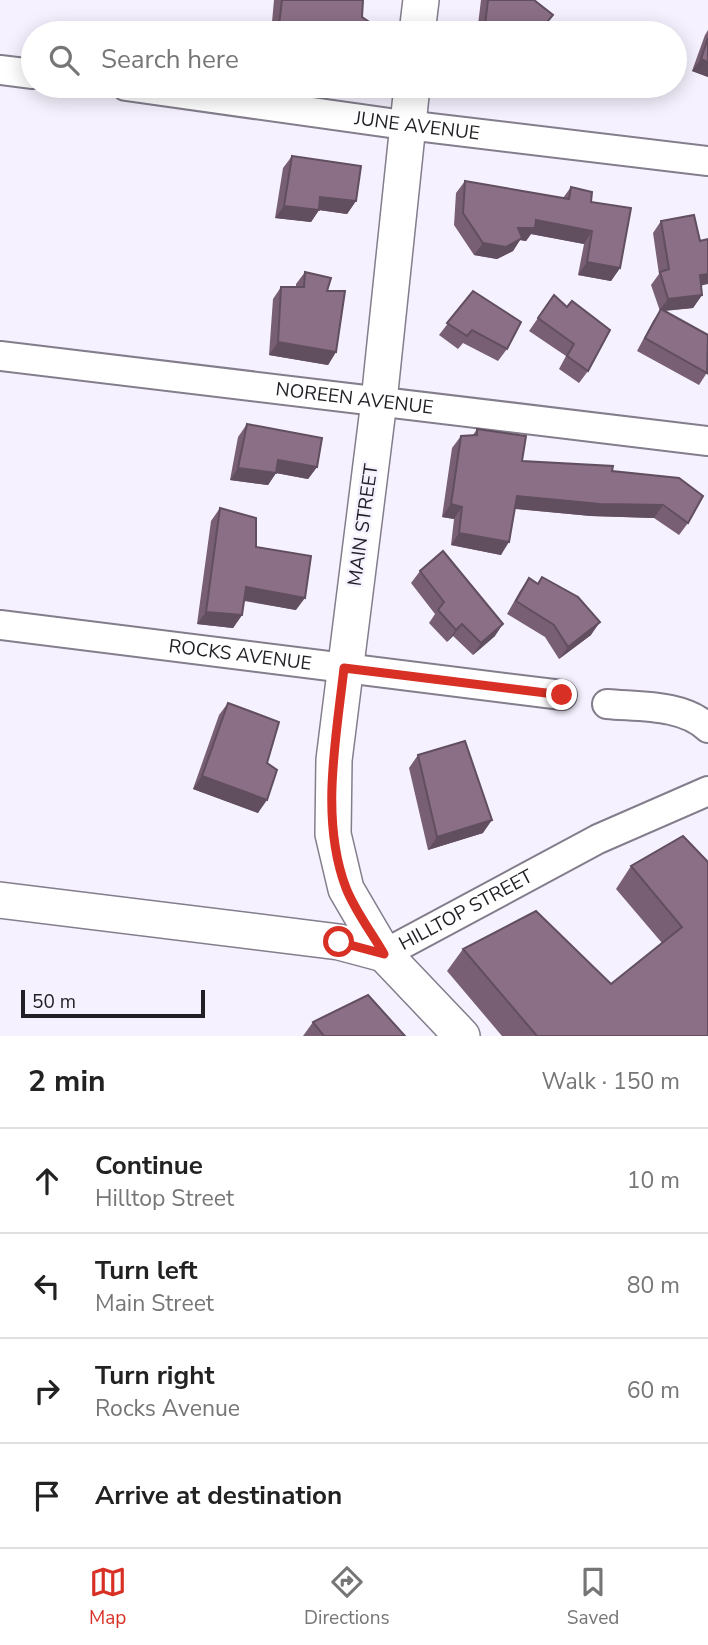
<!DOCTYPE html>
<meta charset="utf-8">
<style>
body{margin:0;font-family:"Nunito Sans",sans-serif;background:#f2f2f2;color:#222}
.scale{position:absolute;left:21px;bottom:18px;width:184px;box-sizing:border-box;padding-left:7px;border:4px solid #211f25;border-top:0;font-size:19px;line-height:24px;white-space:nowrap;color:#211f25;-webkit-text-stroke:5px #f5f1fe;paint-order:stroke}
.stop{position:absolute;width:21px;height:21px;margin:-16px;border:5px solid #d93025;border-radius:50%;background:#fff}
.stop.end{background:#d93025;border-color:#fff;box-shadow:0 2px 7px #0008}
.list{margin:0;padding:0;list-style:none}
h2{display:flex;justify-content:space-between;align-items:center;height:91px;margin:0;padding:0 28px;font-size:30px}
h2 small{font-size:23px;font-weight:400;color:#767676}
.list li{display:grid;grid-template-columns:46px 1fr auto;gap:21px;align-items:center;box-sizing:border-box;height:105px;padding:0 28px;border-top:2px solid #e0e0e0}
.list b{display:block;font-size:26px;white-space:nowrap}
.list p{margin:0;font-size:23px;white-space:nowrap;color:#767676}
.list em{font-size:23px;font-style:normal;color:#767676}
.icon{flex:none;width:38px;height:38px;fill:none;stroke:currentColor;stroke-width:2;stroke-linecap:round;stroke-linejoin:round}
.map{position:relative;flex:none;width:708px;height:1036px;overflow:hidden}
.search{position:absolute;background:#fff;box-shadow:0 4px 18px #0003;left:21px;right:21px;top:21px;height:77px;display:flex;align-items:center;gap:18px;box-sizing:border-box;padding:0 24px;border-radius:38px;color:#767676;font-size:26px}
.sheet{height:511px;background:#fff}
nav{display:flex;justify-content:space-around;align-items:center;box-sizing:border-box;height:98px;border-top:2px solid #e0e0e0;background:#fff;font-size:19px;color:#767676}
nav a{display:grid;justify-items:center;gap:4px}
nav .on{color:#d93025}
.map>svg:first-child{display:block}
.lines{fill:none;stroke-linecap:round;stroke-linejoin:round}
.minor-casing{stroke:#837d8c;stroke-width:32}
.tertiary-casing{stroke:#837d8c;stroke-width:38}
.minor{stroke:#fff;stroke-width:28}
.tertiary{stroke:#fff;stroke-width:35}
.wall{fill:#785f73}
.shaded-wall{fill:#614e5e}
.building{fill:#8b6f86;stroke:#614e5e;stroke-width:2}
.route{stroke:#d93025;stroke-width:9}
.labels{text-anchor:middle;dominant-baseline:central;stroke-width:5;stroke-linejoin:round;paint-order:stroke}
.street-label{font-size:19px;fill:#211f25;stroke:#f5f1fe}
</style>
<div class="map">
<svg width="708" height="1036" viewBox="0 0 708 1036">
<rect width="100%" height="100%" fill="#f5f1fe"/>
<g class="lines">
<defs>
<g id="minor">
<polyline points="0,70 33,74"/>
<path id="s1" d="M 126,86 L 390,123 L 708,161"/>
<path id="s2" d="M 0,356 L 708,441"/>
<path id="s3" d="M 0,625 L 562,695"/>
<path d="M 607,704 C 639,707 683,704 708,728"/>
<path id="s4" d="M 384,954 L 598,839 L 708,791"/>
</g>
<g id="tertiary">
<polyline points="417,33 421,0"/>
<polyline points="412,86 379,401 334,760 333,834 346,889 384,954 462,1036"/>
<polyline points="0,900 339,942 384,954"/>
</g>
</defs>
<!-- minor casing -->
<use href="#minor" class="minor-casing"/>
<!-- tertiary casing -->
<use href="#tertiary" class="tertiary-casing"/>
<!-- minor -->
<use href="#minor" class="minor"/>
<!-- tertiary -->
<use href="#tertiary" class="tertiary"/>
</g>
<!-- wall -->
<g class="wall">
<polygon points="274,0 363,0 362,17 379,33 271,33"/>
<polygon points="481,0 534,0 553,15 539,33 477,33"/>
<polygon points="708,30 708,77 692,71 705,35"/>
<polygon points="292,156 356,201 347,214 319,210 311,222 275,218 283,168"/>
<polygon points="465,181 563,198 571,187 591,202 620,268 611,281 578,275 584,244 531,234 526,241 520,240 513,251 497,259 474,255 454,225 456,193"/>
<polygon points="661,221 701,286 702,295 693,308 665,311 708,371 699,385 637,351 653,321 660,311 651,285 659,274 653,233"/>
<polygon points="305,272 327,291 336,352 328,365 269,355 273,299 281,287 296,287 296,284"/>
<polygon points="473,291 507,349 498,361 463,343 458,349 439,335"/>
<polygon points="554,295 588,371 579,383 559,369 566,356 529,331"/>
<polygon points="247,424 317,467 308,479 276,473 268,485 230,480 238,437"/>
<polygon points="477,429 522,461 612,471 688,523 679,535 654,518 591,516 515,509 501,555 451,545 454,519 442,517 452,448 461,436 473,435"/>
<polygon points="220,508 256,547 296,610 244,601 242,615 233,628 197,624 211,521"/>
<polygon points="420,571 495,636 473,655 453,636 447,642 429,623 435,614 411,583"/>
<polygon points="529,578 591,635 559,659 545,637 507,614 520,591"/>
<polygon points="228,703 267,763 258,813 193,789 219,715"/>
<polygon points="418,755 483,833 428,850 409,768"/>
<polygon points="683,836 708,1036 502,1036 447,971 463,949 611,984 662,943 616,889 631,866"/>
<polygon points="313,1022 405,1036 303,1036"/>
</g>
<!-- shaded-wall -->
<g class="shaded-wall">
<polygon points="701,59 708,62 708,77 692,71"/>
<polygon points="320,197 356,201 347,214 319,210 311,222 275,218 284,206"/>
<polygon points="536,220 592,231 584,244 531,234 526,241 520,240 513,251 497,259 474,255 483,243"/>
<polygon points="587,262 620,268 611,281 578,275"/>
<polygon points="708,274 708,284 691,288 700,275"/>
<polygon points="702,295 693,308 659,311 668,299"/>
<polygon points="278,342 336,352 328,365 269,355"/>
<polygon points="278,460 317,467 308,479 276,473 268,485 230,480 238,468"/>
<polygon points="517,496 663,505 654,518 591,516 508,508"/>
<polygon points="451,504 462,507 454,519 442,517"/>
<polygon points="459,533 509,542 501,555 451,545"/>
<polygon points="246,587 305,598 296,610 237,599"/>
<polygon points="206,612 242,615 233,628 197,624"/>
<polygon points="600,622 591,635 559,659 568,647"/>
<polygon points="462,624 453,636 447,642 456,630"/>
<polygon points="503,624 495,636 473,655 481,643"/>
<polygon points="202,776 267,800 258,813 193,789"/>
<polygon points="492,820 483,833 428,850 437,837"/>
</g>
<!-- building -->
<g class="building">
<polygon points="282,0 363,0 362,17 381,30 379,33 325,33 319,30 319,33 278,33"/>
<polygon points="488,0 534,0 553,15 538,33 484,33"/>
<polygon points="601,28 634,33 598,33"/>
<polygon points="708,38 708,62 701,59"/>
<polygon points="292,156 361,166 356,201 320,197 319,210 284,206"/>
<polygon points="465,181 569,199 571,187 592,192 591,202 631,208 620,268 587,262 592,231 536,220 535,228 518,228 522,238 506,247 483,243 463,213"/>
<polygon points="694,215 700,241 708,239 708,274 700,275 702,295 668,299 660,272 669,269 661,221"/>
<polygon points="305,272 331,278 327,291 345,291 336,352 278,342 281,287 304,287"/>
<polygon points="473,291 521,322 507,349 472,330 467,336 447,323"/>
<polygon points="554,295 567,307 572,301 610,330 588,371 567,356 574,344 538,318"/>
<polygon points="661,309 708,335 707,373 645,338"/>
<polygon points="247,424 322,438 317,467 278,460 276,473 238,468"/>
<polygon points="477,429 526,436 522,461 613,466 612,471 679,478 703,496 688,523 663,505 600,504 517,496 509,542 459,533 462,507 451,504 461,436 477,435"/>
<polygon points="220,508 256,518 256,547 311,556 305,598 246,587 242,615 206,612"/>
<polygon points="443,551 503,624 481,643 462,624 456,630 438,610 444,602 420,571"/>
<polygon points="542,577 578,597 600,622 568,647 554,625 516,601 529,578 538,584"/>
<polygon points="228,703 279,722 267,763 277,770 267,800 202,776"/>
<polygon points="465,741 492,820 437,837 418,755"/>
<polygon points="683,836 708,862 708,1036 537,1036 463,949 536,911 611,984 682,927 631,866"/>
<polygon points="368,995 405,1036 324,1036 313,1022"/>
</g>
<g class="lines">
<!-- route -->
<path class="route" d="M 339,942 L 384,954 C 372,933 355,911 346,888 C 320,820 336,739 344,668 L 562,695"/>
</g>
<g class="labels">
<!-- street labels -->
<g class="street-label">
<text stroke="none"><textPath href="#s1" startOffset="294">JUNE AVENUE</textPath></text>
<text stroke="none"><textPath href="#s2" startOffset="357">NOREEN AVENUE</textPath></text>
<text transform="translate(363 525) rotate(-82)">MAIN STREET</text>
<text stroke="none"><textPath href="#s3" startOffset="242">ROCKS AVENUE</textPath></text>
<text stroke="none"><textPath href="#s4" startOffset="93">HILLTOP STREET</textPath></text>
</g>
</g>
</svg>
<div class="scale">50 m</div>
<div class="stop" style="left:339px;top:942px"></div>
<div class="stop end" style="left:562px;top:695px"></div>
<div class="search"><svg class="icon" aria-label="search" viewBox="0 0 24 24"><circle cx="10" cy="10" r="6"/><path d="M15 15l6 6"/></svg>Search here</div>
</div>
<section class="sheet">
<h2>2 min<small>Walk · 150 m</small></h2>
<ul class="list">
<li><svg class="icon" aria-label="ahead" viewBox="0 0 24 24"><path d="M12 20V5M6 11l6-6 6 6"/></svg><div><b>Continue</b><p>Hilltop Street</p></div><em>10 m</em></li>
<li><svg class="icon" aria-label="left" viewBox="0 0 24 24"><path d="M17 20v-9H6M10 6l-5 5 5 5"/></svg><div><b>Turn left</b><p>Main Street</p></div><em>80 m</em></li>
<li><svg class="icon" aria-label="right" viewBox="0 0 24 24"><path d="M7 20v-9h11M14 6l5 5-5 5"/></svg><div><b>Turn right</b><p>Rocks Avenue</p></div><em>60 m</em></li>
<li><svg class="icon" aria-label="arrive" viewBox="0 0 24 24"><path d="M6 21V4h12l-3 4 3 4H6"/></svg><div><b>Arrive at destination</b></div></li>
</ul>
</section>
<nav>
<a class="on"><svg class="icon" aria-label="map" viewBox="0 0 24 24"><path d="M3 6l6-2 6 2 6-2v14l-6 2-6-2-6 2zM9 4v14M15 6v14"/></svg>Map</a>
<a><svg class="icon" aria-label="directions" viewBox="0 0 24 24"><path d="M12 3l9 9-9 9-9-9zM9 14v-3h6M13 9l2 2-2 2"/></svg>Directions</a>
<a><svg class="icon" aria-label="saved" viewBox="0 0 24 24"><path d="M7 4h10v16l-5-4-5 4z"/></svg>Saved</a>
</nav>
